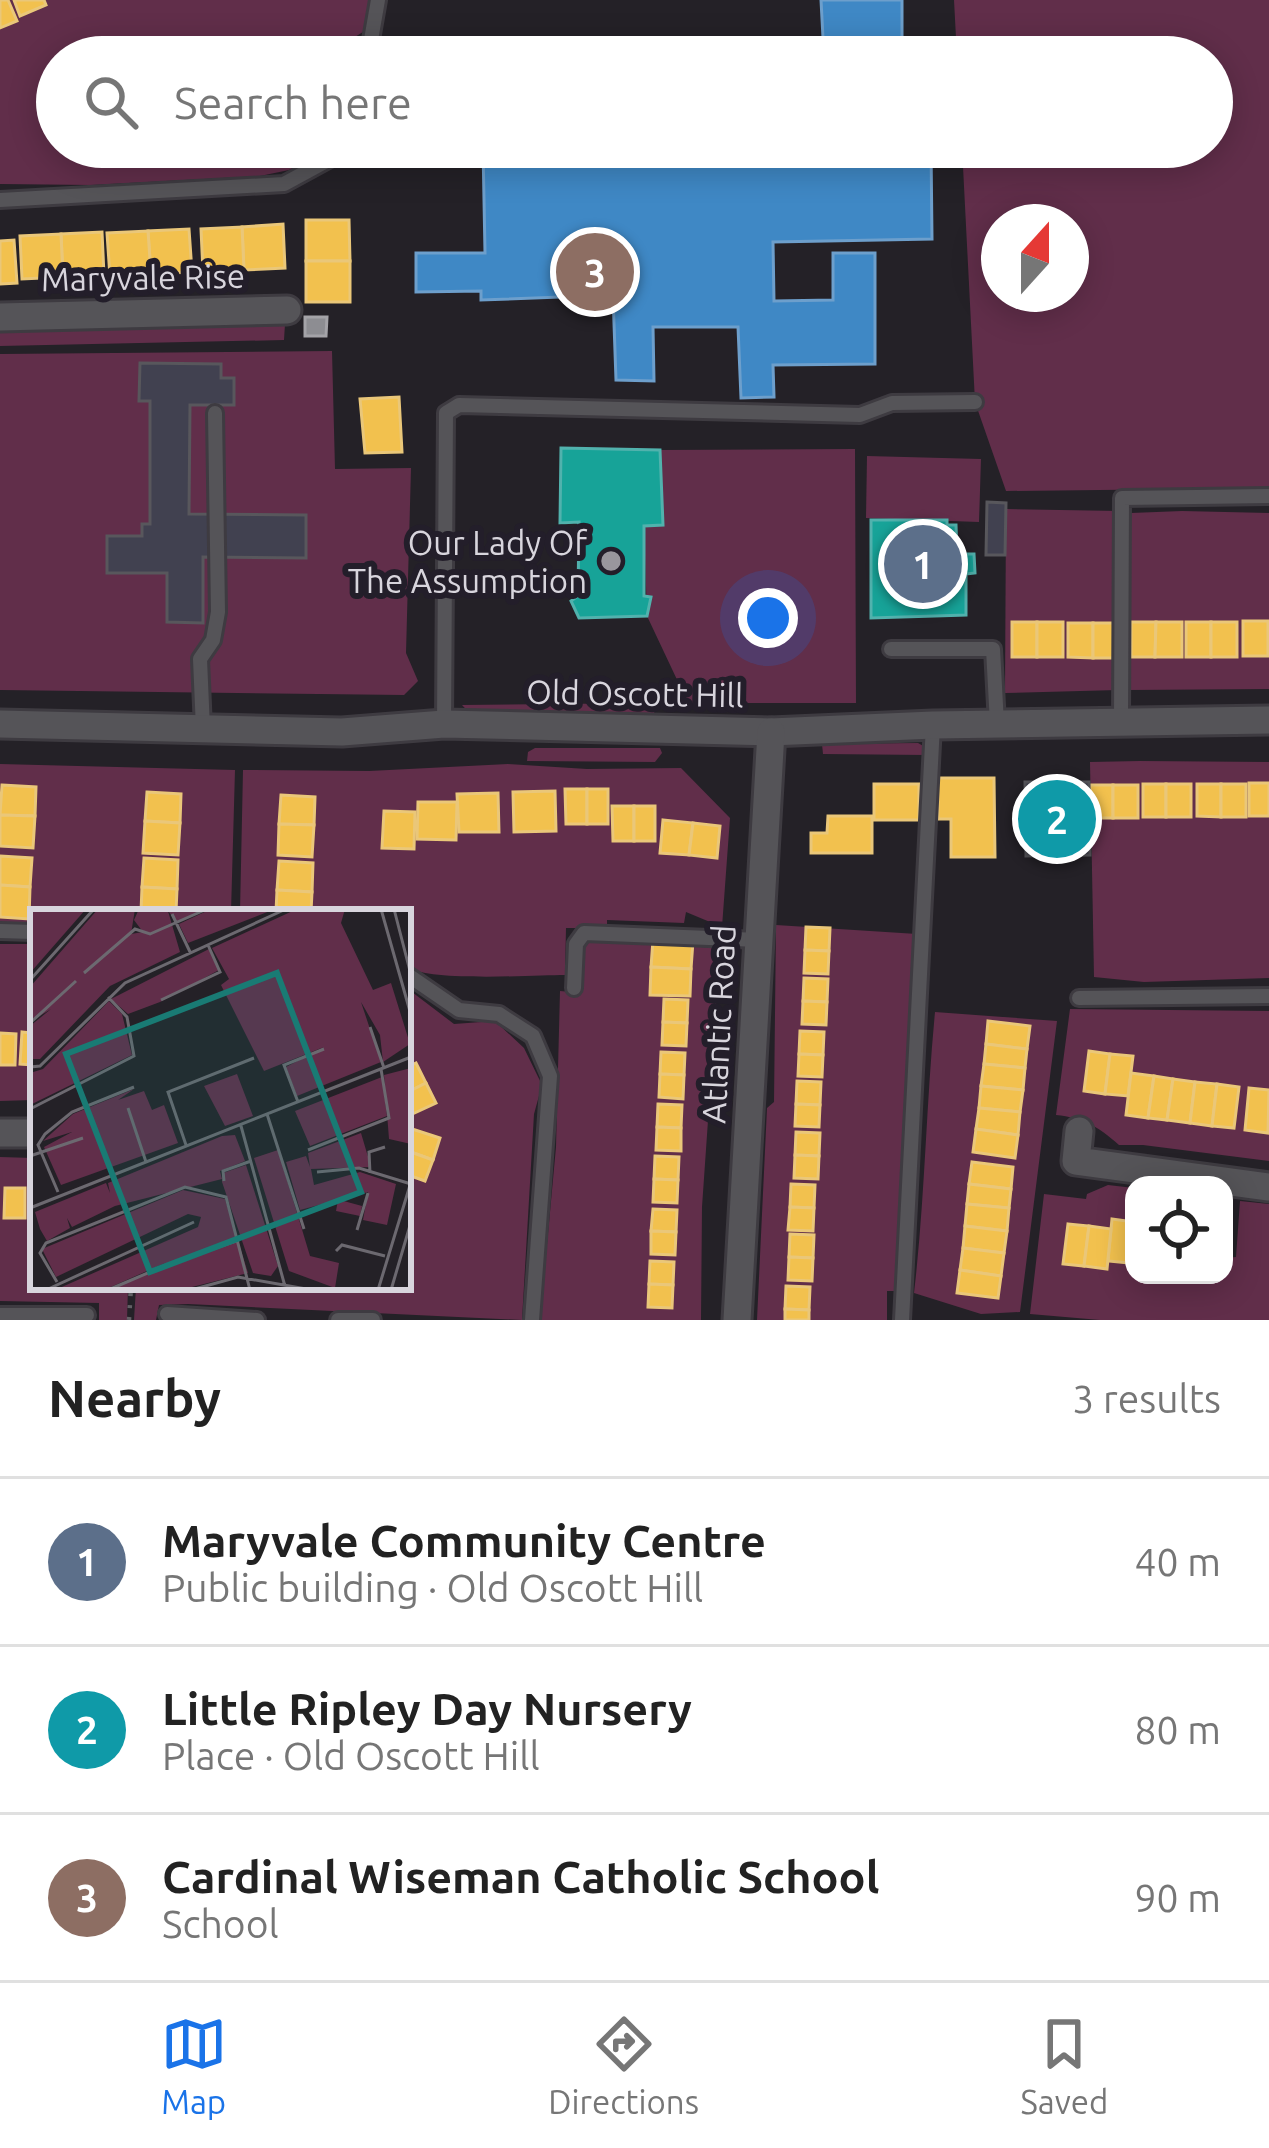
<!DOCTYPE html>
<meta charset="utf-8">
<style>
body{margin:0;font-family:Ubuntu,sans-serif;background:#f6f6f6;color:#222}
.controls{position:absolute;right:36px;bottom:36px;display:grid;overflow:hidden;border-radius:24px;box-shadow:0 6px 30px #0003}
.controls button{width:108px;height:108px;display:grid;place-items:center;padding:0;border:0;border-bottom:3px solid #e0e0e0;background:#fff;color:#222;font:60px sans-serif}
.compass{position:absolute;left:981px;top:204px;width:108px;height:108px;border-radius:50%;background:#fff;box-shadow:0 6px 30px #0003;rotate:21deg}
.you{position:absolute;left:768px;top:618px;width:42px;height:42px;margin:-30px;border:9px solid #fff;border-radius:50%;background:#1a73e8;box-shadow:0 0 0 18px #1a73e833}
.badge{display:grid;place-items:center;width:78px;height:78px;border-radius:50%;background:#1a73e8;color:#fff;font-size:39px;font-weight:700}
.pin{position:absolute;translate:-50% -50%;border:6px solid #fff;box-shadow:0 3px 12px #0006}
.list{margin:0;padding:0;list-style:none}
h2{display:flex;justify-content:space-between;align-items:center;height:156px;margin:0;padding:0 48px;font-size:51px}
h2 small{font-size:39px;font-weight:400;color:#767676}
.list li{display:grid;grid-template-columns:78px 1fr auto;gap:36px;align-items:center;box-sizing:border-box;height:168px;padding:0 48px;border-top:3px solid #e0e0e0}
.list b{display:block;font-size:45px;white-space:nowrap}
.list p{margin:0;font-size:39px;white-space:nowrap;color:#767676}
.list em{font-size:39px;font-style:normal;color:#767676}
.icon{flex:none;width:66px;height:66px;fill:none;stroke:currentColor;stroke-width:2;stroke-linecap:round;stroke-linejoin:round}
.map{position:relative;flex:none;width:1269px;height:1320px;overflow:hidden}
.search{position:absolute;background:#fff;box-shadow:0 6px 30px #0003;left:36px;right:36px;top:36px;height:132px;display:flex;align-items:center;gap:30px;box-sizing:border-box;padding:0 42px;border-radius:66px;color:#767676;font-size:45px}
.sheet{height:660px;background:#fff}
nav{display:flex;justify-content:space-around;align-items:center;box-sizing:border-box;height:168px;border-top:3px solid #e0e0e0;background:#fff;font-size:33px;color:#767676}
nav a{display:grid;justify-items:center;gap:6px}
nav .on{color:#1a73e8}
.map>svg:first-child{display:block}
.green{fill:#612e4a;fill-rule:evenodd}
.homes{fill:#f2c14e;stroke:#eac779;stroke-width:3}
.schools{fill:#3f88c5;stroke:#6d9fcc;stroke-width:3}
.public{fill:#17a398;stroke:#51b2ad;stroke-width:3}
.industry{fill:#8d8d92;stroke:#a4a3a8;stroke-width:3}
.building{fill:#414150;stroke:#58575c;stroke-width:3}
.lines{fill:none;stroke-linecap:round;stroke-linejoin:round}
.lane-casing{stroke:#3e3b41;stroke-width:20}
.street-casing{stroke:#3e3b41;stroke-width:33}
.path{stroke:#626065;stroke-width:4.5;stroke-dasharray:3 9;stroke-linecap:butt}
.lane{stroke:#555458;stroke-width:14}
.street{stroke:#555458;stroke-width:27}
.poi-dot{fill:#99969d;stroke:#231e2a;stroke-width:4.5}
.labels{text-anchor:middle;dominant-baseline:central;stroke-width:12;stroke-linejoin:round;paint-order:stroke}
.street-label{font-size:33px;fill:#d8d5dd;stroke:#231e2a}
.poi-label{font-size:33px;fill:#d8d5dd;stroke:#231e2a;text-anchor:end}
.inset-road{fill:none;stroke:#6c6970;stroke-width:3}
.view{fill:#197b74;fill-opacity:0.15;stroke:#197b74;stroke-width:6}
.inset-edge{fill:none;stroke:#d8d5dd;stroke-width:6}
</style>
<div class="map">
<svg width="1269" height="1320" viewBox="0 0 1269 1320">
<rect width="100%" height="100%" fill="#242127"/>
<!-- green -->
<g class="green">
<polygon points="0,0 373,0 366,30 347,42 353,57 57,57 57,147 332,147 289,170 260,176 91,185 0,184"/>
<path d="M 954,0 L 1269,0 L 1269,488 L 1006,491 L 975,402 L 962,147 L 1212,147 L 1212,57 L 957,57 ZM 999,222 L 1071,222 L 1071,294 L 999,294 Z"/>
<polygon points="285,324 284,340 0,346 0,329"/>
<polygon points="332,351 335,469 411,468 406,653 418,681 404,695 0,690 0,354"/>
<polygon points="855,449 856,703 688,703 647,616 644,526 662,524 660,450"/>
<polygon points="867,456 981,459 979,522 866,518"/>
<polygon points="1006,509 1119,511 1118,690 1005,693"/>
<polygon points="1182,511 1269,513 1269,689 1130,690 1131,513"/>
<polygon points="658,703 654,713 472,716 462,705"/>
<polygon points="918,743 925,747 926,755 823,754 822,744"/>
<polygon points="535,748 660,748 662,753 655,762 527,761 528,752"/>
<polygon points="1140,761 1269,762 1269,978 1144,982 1094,977 1090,762"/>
<polygon points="0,764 235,770 231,912 33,912 33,923 0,923"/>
<path d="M 508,764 L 587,769 L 681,768 L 730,818 L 722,927 L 686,912 L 684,923 L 607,920 L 607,928 L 566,928 L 565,975 C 534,975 429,982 408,967 L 408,912 L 240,912 L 243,770 L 369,771 Z"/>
<polygon points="776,925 917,934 897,1291 887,1291 887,1320 757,1320 767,1108 774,1102"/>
<polygon points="588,941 720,948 702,1207 701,1320 540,1320 556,1147 560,991 581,993 583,947"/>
<polygon points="0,944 33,944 33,1100 0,1101"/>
<polygon points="408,989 454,1024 495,1021 524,1048 542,1085 534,1114 522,1320 188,1304 159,1305 156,1320 134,1320 136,1287 408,1287"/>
<path d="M 1070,1009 L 1269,1011 L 1269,1161 L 1143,1145 L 1119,1145 C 1098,1126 1083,1118 1056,1115 Z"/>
<path d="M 935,1012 L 1057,1021 L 1020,1312 L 981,1314 L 914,1293 C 925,1199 926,1106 935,1012 Z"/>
<polygon points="0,1157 33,1158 33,1287 128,1287 127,1320 99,1320 99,1303 0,1301"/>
<polygon points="1108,1185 1134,1188 1134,1275 1224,1275 1224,1199 1230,1200 1226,1258 1236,1257 1240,1201 1269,1204 1269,1320 1100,1320 1030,1314 1044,1194 1086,1199 1087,1194"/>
</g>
<!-- homes -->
<g class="homes">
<polygon points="0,0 8,0 17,21 0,28"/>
<polygon points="14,0 44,0 46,5 20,16"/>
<polygon points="306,220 349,220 350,261 306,261"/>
<polygon points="283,224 285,268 244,270 242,227"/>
<polygon points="242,227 244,270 203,272 201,229"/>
<polygon points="189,229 192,272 151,274 148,231"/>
<polygon points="148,231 151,274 110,277 107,233"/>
<polygon points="102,232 104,275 63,277 61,234"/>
<polygon points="61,234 63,277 22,279 20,236"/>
<polygon points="14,240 17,283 0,284 0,241"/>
<rect x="306" y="261" width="44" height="41"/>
<polygon points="399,397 402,452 365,453 360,399"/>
<rect x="1243" y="621" width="25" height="35"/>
<rect x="1012" y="622" width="25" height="35"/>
<rect x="1037" y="622" width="26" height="35"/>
<polygon points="1131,622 1156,622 1155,657 1131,657"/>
<polygon points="1156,622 1182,622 1182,657 1155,657"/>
<rect x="1186" y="622" width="25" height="35"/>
<rect x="1211" y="622" width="26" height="35"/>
<polygon points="1068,623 1093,623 1093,658 1068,657"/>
<polygon points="1093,623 1119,623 1120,658 1093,658"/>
<polygon points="938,778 994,778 995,857 951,857 951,819 938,819"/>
<rect x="1249" y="783" width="20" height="33"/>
<rect x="874" y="784" width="45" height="36"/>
<rect x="1143" y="784" width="23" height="33"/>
<rect x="1166" y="784" width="25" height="33"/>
<polygon points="1197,784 1221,784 1221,817 1197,816"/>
<rect x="1221" y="784" width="25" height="33"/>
<polygon points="2,785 36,787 35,816 0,815"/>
<rect x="1090" y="785" width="23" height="33"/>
<rect x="1113" y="785" width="25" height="33"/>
<polygon points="565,789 587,789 587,824 566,824"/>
<rect x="587" y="789" width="21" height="35"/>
<polygon points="555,791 556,831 514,832 513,792"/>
<polygon points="147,792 181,794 180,823 145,821"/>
<polygon points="498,793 499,832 459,832 457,794"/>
<polygon points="281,795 315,797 314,825 279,824"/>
<polygon points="418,802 457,802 456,840 417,839"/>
<polygon points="612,806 634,806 634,841 613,841"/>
<rect x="634" y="806" width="21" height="35"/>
<polygon points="384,811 415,812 414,849 382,848"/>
<polygon points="0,815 35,816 33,848 0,846"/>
<polygon points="828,816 872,816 872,853 811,853 811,833 827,833"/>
<polygon points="663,820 693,823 689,855 660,853"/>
<polygon points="145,821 180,823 178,855 143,853"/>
<polygon points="693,823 720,826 717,858 689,855"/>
<polygon points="279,824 314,825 312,857 278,855"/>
<polygon points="0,856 32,858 30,887 0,885"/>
<polygon points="144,858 178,860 177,889 142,887"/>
<polygon points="279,861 313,863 312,892 277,890"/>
<polygon points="0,885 30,887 29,919 0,917"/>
<polygon points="142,887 177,889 176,912 141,912"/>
<polygon points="277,890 312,892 311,912 276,912"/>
<polygon points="806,927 830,928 829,951 805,950"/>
<polygon points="653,940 693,941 691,969 651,967"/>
<polygon points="805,950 829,951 828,974 804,973"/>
<polygon points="651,967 691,969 690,996 650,995"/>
<polygon points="804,978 828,979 827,1002 803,1001"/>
<polygon points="664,999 688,1000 687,1023 663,1022"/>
<polygon points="803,1001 827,1002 826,1025 802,1024"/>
<polygon points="988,1021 1030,1026 1027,1049 986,1044"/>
<polygon points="663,1022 687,1023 686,1046 662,1045"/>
<polygon points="800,1031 824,1032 823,1055 799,1054"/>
<polygon points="22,1032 33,1033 33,1065 20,1064"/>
<polygon points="0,1033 16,1034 15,1065 0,1065"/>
<polygon points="986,1044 1027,1049 1025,1068 984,1064"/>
<polygon points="1089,1051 1110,1054 1105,1094 1084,1091"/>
<polygon points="661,1052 685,1053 684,1075 660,1074"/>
<polygon points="799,1054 823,1055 822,1077 798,1076"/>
<polygon points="1110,1054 1133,1056 1128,1096 1105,1094"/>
<polygon points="416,1063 426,1083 408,1092 408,1067"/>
<polygon points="984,1064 1025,1068 1023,1090 981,1086"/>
<polygon points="1131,1073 1154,1076 1148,1118 1126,1115"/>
<polygon points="660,1074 684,1075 683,1099 659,1097"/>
<polygon points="1154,1076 1173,1079 1167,1120 1148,1118"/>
<polygon points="1173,1079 1195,1082 1190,1123 1167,1120"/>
<polygon points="797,1081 821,1082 820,1105 796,1104"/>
<polygon points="1195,1082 1217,1084 1212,1126 1190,1123"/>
<polygon points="426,1083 436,1103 408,1116 408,1092"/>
<polygon points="1217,1084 1239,1087 1234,1128 1212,1126"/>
<polygon points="981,1086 1023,1090 1020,1112 979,1108"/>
<polygon points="1249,1088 1269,1090 1268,1133 1245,1130"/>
<polygon points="658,1104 682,1105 681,1128 657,1127"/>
<polygon points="796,1104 820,1105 819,1127 795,1126"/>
<polygon points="979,1108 1020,1112 1018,1135 976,1129"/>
<polygon points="657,1127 681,1128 681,1151 656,1150"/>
<polygon points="409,1128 440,1138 433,1160 408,1151"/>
<polygon points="976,1129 1018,1135 1015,1158 973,1152"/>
<polygon points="796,1132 820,1133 819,1156 795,1155"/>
<polygon points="408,1151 433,1160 425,1181 408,1175"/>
<polygon points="795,1155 819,1156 818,1179 794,1178"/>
<polygon points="655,1156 679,1157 678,1180 654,1179"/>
<polygon points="972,1162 1013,1167 1011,1189 969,1184"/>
<polygon points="654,1179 678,1180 677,1203 653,1202"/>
<polygon points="791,1184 815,1185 814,1208 790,1207"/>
<polygon points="969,1184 1011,1189 1009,1208 967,1204"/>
<polygon points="5,1188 25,1188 25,1218 4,1218"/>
<polygon points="967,1204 1009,1208 1007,1231 965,1226"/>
<polygon points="790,1207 814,1208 813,1231 788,1230"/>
<polygon points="653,1209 677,1210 676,1232 651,1231"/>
<polygon points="1112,1219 1134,1222 1130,1263 1108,1261"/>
<polygon points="1068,1224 1089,1226 1084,1266 1063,1264"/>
<polygon points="965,1226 1007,1231 1004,1253 963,1248"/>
<polygon points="1089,1226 1111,1229 1107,1269 1084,1266"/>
<polygon points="651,1231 676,1232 675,1255 651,1254"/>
<polygon points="790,1234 814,1235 813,1258 789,1257"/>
<polygon points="963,1248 1004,1253 1001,1276 960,1270"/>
<polygon points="789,1257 813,1258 812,1281 788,1280"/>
<polygon points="650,1261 674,1262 673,1285 649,1284"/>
<polygon points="960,1270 1001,1276 998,1298 957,1293"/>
<polygon points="649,1284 673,1285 672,1308 648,1307"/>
<polygon points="786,1286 810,1287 809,1310 785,1309"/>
<polygon points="785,1309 809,1310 809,1320 785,1320"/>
</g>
<!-- schools -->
<g class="schools">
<polygon points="821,0 902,0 902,57 824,57"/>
<polygon points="483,147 931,147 932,239 773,242 774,301 833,300 833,253 875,253 875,364 773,365 774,397 741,398 738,327 653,327 654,381 616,380 613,295 481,300 481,291 416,292 416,253 485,253"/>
</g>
<!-- public -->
<g class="public">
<polygon points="561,448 660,450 663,525 644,526 644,596 651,597 647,616 579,618 571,601 578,596 579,522 560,523"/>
<polygon points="871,520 947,520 947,525 956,525 957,554 974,554 975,573 966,574 966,615 871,618"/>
</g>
<!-- industry -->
<polygon class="industry" points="305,317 327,317 326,336 305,336"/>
<!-- building -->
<g class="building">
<polygon points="140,363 221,364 221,378 234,378 234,405 190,405 189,514 306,515 306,558 203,557 203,623 167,622 167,573 107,573 107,536 142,536 142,524 150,524 150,401 139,401"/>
<polygon points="987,502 1006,503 1005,555 986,555"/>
<polygon points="1025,782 1089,782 1090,855 1026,856"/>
</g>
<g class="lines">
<defs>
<g id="lane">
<polyline points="368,57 378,0"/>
<polyline points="0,200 284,184 352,147"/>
<polyline points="891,649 993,649 997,724"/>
<polyline points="1121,721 1122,498 1269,496"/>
<polyline points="444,724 446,413 459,405 860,415 892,403 975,402"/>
<polyline points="203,729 200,659 213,640 218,612 215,413"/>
<polyline points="0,931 33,932"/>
<polyline points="408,975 459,1010 499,1014 533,1036 550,1076 532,1320"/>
<polyline points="574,988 576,944 584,933 759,940"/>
<polyline points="1079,998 1269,996"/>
<polyline points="167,1314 257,1320"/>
<polyline points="0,1315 87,1315"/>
<polyline points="338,1320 373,1320"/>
<polyline points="902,1320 933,725"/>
</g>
<g id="street">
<polyline points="0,317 287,310"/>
<polyline points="0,724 342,732 444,724 771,732 933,725 1269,720"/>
<polyline points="1079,1131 1076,1161 1269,1187"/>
<polyline points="0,1133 33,1133"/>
<polyline points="737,1320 771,732"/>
</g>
</defs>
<!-- lane casing -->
<use href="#lane" class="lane-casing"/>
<!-- street casing -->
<use href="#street" class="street-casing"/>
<!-- path -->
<polyline class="path" points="129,1320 131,1287"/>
<!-- lane -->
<use href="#lane" class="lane"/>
<!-- street -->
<use href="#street" class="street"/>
</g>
<!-- markers -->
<circle class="poi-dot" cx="611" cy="561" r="12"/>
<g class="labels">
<!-- street labels -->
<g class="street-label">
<text transform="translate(143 277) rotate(-1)">Maryvale Rise</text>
<text transform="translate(635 693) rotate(1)">Old Oscott Hill</text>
<text transform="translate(718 1024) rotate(-87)">Atlantic Road</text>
</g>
<!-- poi labels -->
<g class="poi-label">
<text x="587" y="542">Our Lady Of<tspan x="587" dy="38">The Assumption</tspan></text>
</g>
</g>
<!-- overview -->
<g transform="translate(30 909)">
<rect width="381" height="381" fill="#242127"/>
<path d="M 0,0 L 56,0 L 0,64 ZM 68,0 L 105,0 L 101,25 L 113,23 L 104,11 L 109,0 L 174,0 L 147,13 L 138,2 L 150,43 L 80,77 L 10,150 L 0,150 L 0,117 L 21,100 L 0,113 L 0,78 ZM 181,0 L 245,0 L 158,34 L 149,15 ZM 267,0 L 315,0 L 311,14 L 343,81 L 361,74 L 380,135 L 353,153 L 350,126 L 331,93 L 351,153 L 267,187 L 256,158 L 294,138 L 234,162 L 191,76 L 199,70 L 182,39 ZM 179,40 L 189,61 L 130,93 L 98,105 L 81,90 ZM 79,92 L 92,105 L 102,146 L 0,196 L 0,164 L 13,160 ZM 381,159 L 381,235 L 359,230 L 354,166 ZM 207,165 L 223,207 L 195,217 L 174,177 ZM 352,168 L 357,207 L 280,237 L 265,202 ZM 104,180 L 88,191 L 114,182 L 122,201 L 134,196 L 148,234 L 31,276 L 14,238 L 42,223 L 13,232 L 43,205 ZM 331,224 L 341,258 L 281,260 L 284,276 L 330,263 L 366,275 L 357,316 L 333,311 L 338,283 L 310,291 L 332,297 L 330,307 L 306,302 L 308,291 L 270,301 L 256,253 L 276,247 L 280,258 L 278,244 ZM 192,227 L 205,226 L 215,252 L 190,262 L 192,270 L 85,297 L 42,318 L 37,309 L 40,319 L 17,332 L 10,320 L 5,303 L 76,274 L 80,284 L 78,274 ZM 248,241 L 280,347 L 309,354 L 305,379 L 259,362 L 224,249 ZM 216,256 L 248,357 L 241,367 L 223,364 L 192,273 L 193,264 ZM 153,281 L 195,290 L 218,364 L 150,381 L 82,381 L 135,354 L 74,381 L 25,381 L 168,318 L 171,308 L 158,305 L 26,368 L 12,340 Z" fill="#612e4a"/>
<path class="inset-road" d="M 351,0 L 381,106M 364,0 L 381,66M 142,5 L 161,45M 54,64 L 105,20 L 120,25 L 177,0M 0,71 L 64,0M 131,91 L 190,63 L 178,36M 0,114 L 46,72M 340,118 L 354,159M 0,158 L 10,157 L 95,74 L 256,0M 268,193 L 254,156 L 294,140M 98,199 L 116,253M 0,200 L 104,147 L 97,108 L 78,88M 237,205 L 274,320M 211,217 L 256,381M 156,236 L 138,183 L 224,149M 278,241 L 359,209 L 351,160M 0,247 L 53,229M 287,263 L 329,259 L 381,275M 340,264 L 339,243 L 355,238M 194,272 L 193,262 L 221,252M 28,283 L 8,236 L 15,225 L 42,203 L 104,178M 0,299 L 381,148M 327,321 L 338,284M 306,342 L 312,336 L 355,347M 148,352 L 209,331M 27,373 L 10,344 L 16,334 L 155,278 L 196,288 L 220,381M 16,381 L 164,313M 78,381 L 134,357M 161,381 L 208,368 L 282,381M 348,381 L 381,273M 361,381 L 381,313"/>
<path class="view" d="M 247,64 L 331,283 L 120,363 L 36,145 Z"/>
<rect width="381" height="381" class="inset-edge"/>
</g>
</svg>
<div class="controls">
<button><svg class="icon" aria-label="locate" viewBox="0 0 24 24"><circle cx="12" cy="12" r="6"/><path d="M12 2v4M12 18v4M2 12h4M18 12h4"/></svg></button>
</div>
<svg class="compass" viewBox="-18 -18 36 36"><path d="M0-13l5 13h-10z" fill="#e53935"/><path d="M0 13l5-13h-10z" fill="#767676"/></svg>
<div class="you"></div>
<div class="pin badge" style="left:923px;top:564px;background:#5c6f8a">1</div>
<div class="pin badge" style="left:1057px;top:819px;background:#0f9aa8">2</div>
<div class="pin badge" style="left:595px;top:272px;background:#8d6e63">3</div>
<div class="search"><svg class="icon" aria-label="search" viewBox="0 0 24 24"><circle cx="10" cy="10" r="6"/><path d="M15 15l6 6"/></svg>Search here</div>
</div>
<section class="sheet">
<h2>Nearby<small>3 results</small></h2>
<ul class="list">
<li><span class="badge" style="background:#5c6f8a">1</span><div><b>Maryvale Community Centre</b><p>Public building · Old Oscott Hill</p></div><em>40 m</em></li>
<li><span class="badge" style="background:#0f9aa8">2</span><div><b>Little Ripley Day Nursery</b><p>Place · Old Oscott Hill</p></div><em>80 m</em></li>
<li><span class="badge" style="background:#8d6e63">3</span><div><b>Cardinal Wiseman Catholic School</b><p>School</p></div><em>90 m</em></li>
</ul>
</section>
<nav>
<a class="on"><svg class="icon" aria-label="map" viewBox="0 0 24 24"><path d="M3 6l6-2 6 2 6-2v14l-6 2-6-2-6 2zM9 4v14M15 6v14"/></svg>Map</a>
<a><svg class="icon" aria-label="directions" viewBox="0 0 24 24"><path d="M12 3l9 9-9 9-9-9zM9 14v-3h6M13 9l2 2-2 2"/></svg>Directions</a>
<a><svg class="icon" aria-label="saved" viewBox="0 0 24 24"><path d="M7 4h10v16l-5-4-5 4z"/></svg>Saved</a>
</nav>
